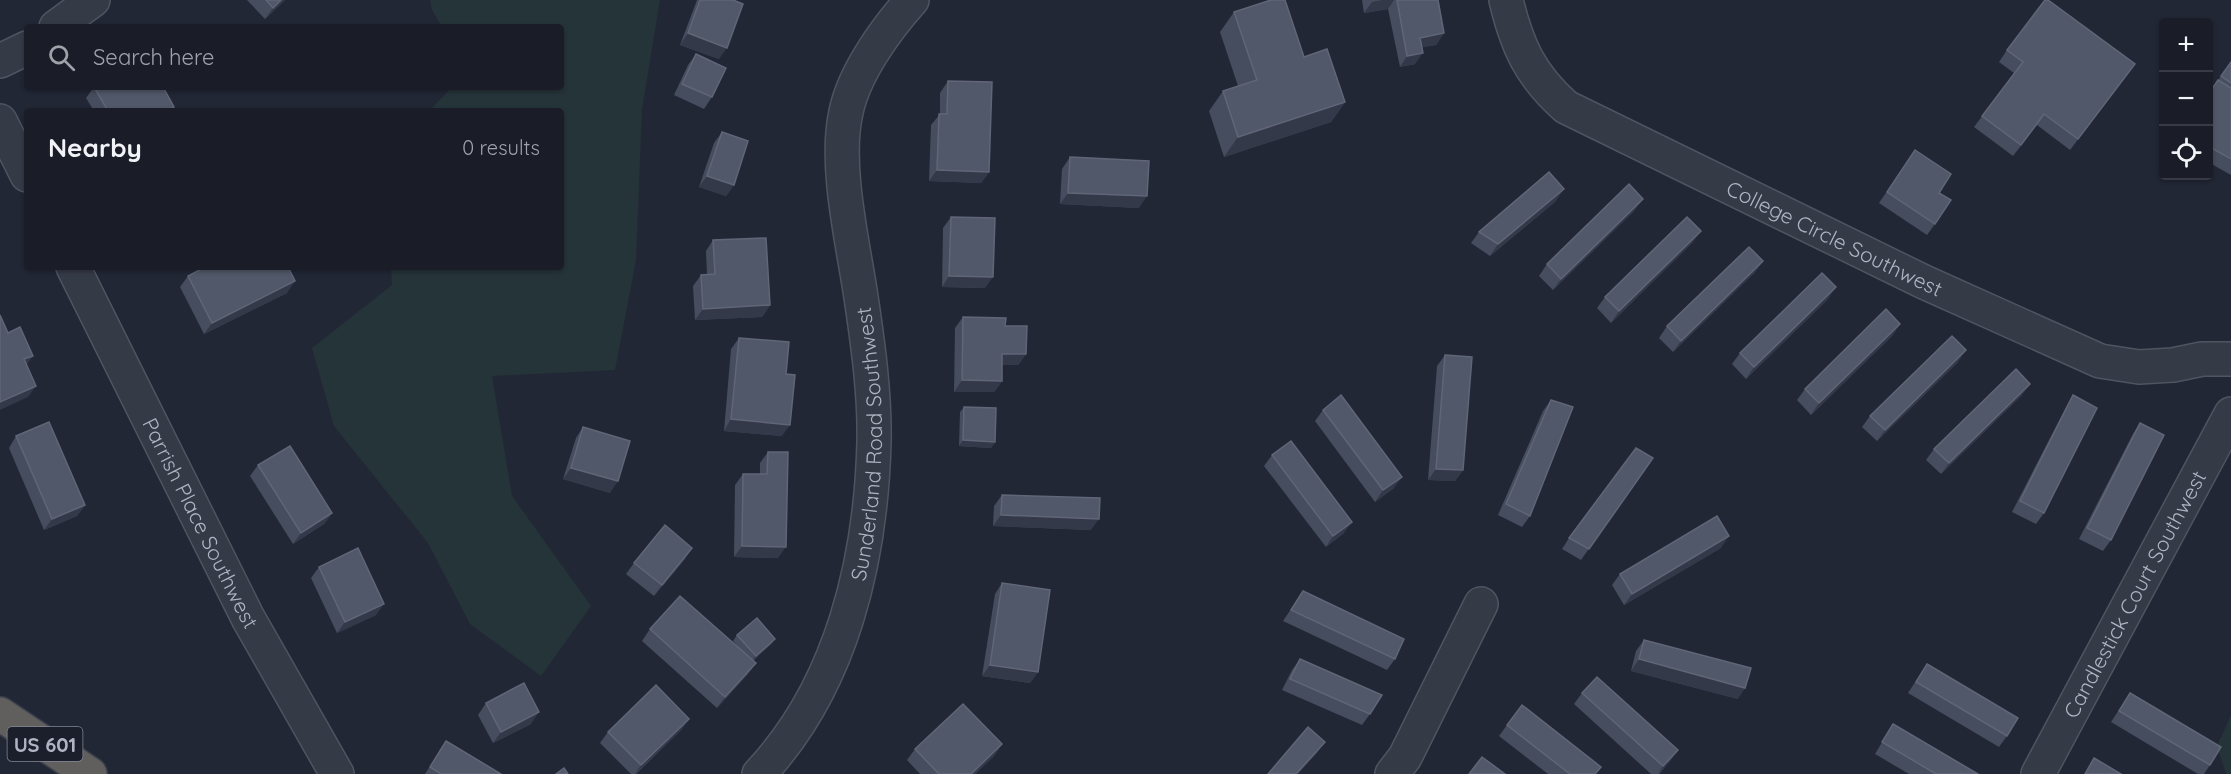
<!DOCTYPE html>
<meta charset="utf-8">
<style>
body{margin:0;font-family:Quicksand,sans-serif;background:#232630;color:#f1f3f6}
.controls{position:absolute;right:18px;top:18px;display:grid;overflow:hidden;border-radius:6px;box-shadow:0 2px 4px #0004}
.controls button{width:54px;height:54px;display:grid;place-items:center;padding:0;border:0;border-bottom:2px solid #383b45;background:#1a1d28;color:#f1f3f6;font:30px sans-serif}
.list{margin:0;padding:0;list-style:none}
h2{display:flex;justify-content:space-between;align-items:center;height:78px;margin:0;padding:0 24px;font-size:26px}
h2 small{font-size:20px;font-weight:400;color:#9fa2a8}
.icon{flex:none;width:33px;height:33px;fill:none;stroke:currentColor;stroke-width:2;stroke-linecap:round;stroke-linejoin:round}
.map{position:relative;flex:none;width:2231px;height:774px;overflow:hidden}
.search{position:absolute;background:#1a1d28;box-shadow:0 2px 4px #0004;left:24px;top:24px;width:540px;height:66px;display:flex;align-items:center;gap:15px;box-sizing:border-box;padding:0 21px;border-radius:6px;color:#9fa2a8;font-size:22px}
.panel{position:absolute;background:#1a1d28;box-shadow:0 2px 4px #0004;left:24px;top:108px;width:540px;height:162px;border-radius:6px}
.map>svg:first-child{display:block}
.green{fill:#253438}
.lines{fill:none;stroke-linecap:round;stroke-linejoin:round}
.minor-casing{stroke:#505461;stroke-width:36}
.trunk-casing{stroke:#3d414e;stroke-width:36}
.minor{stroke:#353a47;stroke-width:33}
.trunk{stroke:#605f5d;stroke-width:33}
.wall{fill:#464d5e}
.shaded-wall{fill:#333949}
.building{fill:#515869;stroke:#606677;stroke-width:1.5}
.labels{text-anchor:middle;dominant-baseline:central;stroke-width:5;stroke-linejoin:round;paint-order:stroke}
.shield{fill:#1b1f2b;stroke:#838795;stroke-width:1.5}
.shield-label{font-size:20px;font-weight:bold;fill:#b0b4c3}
.street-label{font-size:21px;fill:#b0b4c3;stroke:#1b1f2b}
</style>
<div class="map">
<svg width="2231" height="774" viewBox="0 0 2231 774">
<rect width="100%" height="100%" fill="#222736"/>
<!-- green -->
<g class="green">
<polygon points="430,0 660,0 642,109 636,260 615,370 492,376 512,496 591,606 541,676 470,624 428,543 334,426 312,348 392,285 391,267 561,267 561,111 429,111 452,87 561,87 561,27 442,27 432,10"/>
<polygon points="2231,715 2231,774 2226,774 2217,746"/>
</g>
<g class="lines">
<defs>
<g id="minor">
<path id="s1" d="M 1506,0 C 1517,46 1530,75 1566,107 L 1924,282 L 2100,361 L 2139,367 L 2173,365 L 2202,359 L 2231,359"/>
<polyline points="56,27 93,0"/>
<polyline points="0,61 27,48"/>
<polyline points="0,121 27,175"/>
<path id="s2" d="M 73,267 L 248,618 L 337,774"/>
<path id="s3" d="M 759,774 C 842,686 871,560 874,442 C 875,395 868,344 861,297 C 853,243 834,165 846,112 C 854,73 886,29 912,0"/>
<polyline points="1392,774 1405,757 1481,604"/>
<path id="s4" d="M 2038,774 L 2231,414"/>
</g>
<polyline id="trunk" points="0,714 90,774"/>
</defs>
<!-- minor casing -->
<use href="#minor" class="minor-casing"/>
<!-- trunk casing -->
<use href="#trunk" class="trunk-casing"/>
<!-- minor -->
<use href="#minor" class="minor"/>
<!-- trunk -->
<use href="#trunk" class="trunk"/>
</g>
<!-- wall -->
<g class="wall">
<polygon points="247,0 285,0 265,19"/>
<polygon points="697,0 733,0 719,59 680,45"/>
<polygon points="1362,0 1438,0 1444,33 1436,45 1422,47 1415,64 1400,67 1388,9 1364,13"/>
<polygon points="1234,12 1304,57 1345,102 1331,122 1224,157 1209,111 1223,91 1238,86 1220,32"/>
<polygon points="2007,50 2135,64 2070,150 2037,125 2013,156 1974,127 2014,73 1999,62"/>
<polygon points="696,54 712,97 704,109 674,95 688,65"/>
<polygon points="2231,62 2231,175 2208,162 2208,94"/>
<polygon points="948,81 989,172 981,183 929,181 931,125 940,114 940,93"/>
<polygon points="94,87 171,111 94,111 86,98"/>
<polygon points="722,132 734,185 726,196 699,187 714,143"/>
<polygon points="1915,150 1939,193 1935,224 1927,235 1879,203"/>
<polygon points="1070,157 1139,208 1060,204 1062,169"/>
<polygon points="1556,201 1490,256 1471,243 1479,232"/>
<polygon points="1635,210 1553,290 1539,276 1547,264"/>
<polygon points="951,217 985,288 942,287 943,228"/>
<polygon points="713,240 770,305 762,317 695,320 693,286 701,275 707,275 706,251"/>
<polygon points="1693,242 1611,323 1597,308 1605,297"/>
<polygon points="1763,261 1755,272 1673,352 1659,338 1667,326"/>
<polygon points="188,276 287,293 204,334 180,287"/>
<polygon points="1828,299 1746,379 1732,364 1740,353"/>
<polygon points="963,317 1005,326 1026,354 1018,365 1002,365 1002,381 994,392 954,392 955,328"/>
<polygon points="1893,335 1811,415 1797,400 1805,389"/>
<polygon points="739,338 786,374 782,436 724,431 731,349"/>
<polygon points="1445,355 1463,470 1455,481 1428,480 1437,366"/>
<polygon points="1958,362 1877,441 1862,427 1870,416"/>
<polygon points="2022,395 1941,474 1926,460 1934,449"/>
<polygon points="2073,395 2044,513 2036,524 2012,512 2066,407"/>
<polygon points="1551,400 1530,516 1522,527 1498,515 1543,411"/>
<polygon points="964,407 995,442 991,448 959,446 960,412"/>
<polygon points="1323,410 1394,488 1375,502 1315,421"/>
<polygon points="2140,423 2111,540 2103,551 2079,539 2133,434"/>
<polygon points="583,427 610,493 563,479 576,438"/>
<polygon points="16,436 85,505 77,516 44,530 9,448"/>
<polygon points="768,452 778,558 734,557 735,485 743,474 760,474 760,463"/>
<polygon points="1272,455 1344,533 1326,547 1264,466"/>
<polygon points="1653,458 1581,560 1562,549 1569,538"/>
<polygon points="258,465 332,513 324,524 293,544 250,476"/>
<polygon points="1002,495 1091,530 993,526 994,506"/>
<polygon points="1721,548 1624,605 1612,585 1620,574"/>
<polygon points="685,559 654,596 626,574 634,563"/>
<polygon points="319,567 376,615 337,633 311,578"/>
<polygon points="1002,583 1038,672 1030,683 982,676 995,594"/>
<polygon points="1303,591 1395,659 1387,670 1283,621"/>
<polygon points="650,629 740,649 733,641 737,635 775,639 771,644 753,661 748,674 717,708 642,641"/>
<polygon points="1644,640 1738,699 1631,671 1636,651"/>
<polygon points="1300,659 1370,714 1362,725 1282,690 1292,670"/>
<polygon points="1927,664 2007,736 1999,747 1908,693"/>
<polygon points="1582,693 1678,750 1670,761 1659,774 1651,774 1574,704"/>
<polygon points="2130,693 2210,765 2204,774 2198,774 2111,722"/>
<polygon points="486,703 531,724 493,743 478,715"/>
<polygon points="689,719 681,730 636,774 631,774 600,743 608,732"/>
<polygon points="1893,724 1978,774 1909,774 1875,754"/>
<polygon points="1507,725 1596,774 1548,774 1499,736"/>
<polygon points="446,741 501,774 425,774"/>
<polygon points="1002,744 994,756 975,774 920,774 907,760 915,749"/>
</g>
<!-- shaded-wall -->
<g class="shaded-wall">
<polygon points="281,0 285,0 265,19 273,8"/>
<polygon points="1382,0 1394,0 1388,9 1364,13 1372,2"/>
<polygon points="688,33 727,48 719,59 680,45"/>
<polygon points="1444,33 1436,45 1412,49 1420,38"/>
<polygon points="1423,53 1415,64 1400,67 1407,56"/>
<polygon points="1345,102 1331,122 1224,157 1238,137"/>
<polygon points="937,170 989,172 981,183 929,181"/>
<polygon points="707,176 734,185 726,196 699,187"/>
<polygon points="1564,189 1556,201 1490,256 1498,244"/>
<polygon points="1068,193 1147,196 1139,208 1060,204"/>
<polygon points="1643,199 1635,210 1553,290 1561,279"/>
<polygon points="1701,231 1693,242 1611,323 1619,311"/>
<polygon points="1763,261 1755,272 1673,352 1681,341"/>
<polygon points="949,276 993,277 985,288 942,287"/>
<polygon points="295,281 287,293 204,334 212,323"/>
<polygon points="1836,287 1828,299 1746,379 1754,367"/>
<polygon points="770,305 762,317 695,320 703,309"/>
<polygon points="1900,324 1893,335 1811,415 1819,403"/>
<polygon points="1966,350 1958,362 1877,441 1885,430"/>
<polygon points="1002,354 1026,354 1018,365 995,365"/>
<polygon points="33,356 25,367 24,359"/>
<polygon points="962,380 1002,381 994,392 954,392"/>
<polygon points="2030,384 2022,395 1941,474 1949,463"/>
<polygon points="36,386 28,397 0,410 0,402"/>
<polygon points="731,419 790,425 782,436 724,431"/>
<polygon points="963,440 995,442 991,448 959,446"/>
<polygon points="571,468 618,481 610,493 563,479"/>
<polygon points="1436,469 1463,470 1455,481 1428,480"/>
<polygon points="1402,477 1394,488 1375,502 1383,490"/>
<polygon points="85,505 77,516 44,530 52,519"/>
<polygon points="332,513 324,524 293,544 301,533"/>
<polygon points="1001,515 1099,519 1091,530 993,526"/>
<polygon points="1352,522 1344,533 1326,547 1333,536"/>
<polygon points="1729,536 1721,548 1624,605 1632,594"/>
<polygon points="742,546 786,547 778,558 734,557"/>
<polygon points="692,548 685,559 654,596 662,585"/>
<polygon points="384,604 376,615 337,633 345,622"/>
<polygon points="775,639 771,644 752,662 756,656"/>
<polygon points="1639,659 1745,688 1738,699 1631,671"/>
<polygon points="756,663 748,674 717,708 725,697"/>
<polygon points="990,665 1038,672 1030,683 982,676"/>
<polygon points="539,712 531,724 493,743 501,732"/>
<polygon points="689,719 681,730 635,774 641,765"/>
<polygon points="1325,742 1317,753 1298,774 1296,774"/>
<polygon points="1002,744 994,756 975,774 971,774"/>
<polygon points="1678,750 1670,761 1658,774 1663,766"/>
</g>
<!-- building -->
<g class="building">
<polygon points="266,0 281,0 273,8"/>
<polygon points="700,0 733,0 743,4 727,48 688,33"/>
<polygon points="1271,0 1285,0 1304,57 1327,49 1345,102 1238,137 1223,91 1257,80 1234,12"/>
<polygon points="1397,0 1438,0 1444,33 1420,38 1423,53 1407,56"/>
<polygon points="2045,0 2048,0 2135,64 2078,139 2044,114 2021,145 1982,116 2023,62 2007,50"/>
<polygon points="696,54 726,68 712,97 682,84"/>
<polygon points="2231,62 2231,83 2221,76"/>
<polygon points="2218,80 2231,88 2231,159 2208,146 2208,119 2212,113 2208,112 2208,95"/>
<polygon points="948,81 992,82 989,172 937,170 939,114 947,114"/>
<polygon points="94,87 163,87 174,107 166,111 108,111"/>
<polygon points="722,132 748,141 734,185 707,176"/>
<polygon points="1915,150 1951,174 1939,193 1951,200 1935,224 1887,192"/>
<polygon points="1070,157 1149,161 1147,196 1068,193"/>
<polygon points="1549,172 1564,189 1498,244 1479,232"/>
<polygon points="1629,184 1643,199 1561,279 1547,264"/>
<polygon points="951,217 995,218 993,277 949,276"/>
<polygon points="1687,217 1701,231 1619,311 1605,297"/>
<polygon points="766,238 770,305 703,309 701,275 715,274 713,240"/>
<polygon points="1749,247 1763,261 1681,341 1667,326"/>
<polygon points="205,267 288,267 295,281 212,323 188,276"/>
<polygon points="1822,273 1836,287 1754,367 1740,353"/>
<polygon points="1886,309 1900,324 1819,403 1805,389"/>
<polygon points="0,315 8,333 20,327 33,356 24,359 36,386 0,402"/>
<polygon points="963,317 1006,318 1005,326 1027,326 1026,354 1002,354 1002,381 962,380"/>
<polygon points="1952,336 1966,350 1885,430 1870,416"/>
<polygon points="739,338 789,342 786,374 795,375 790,425 731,419"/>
<polygon points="1445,355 1472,357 1463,470 1436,469"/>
<polygon points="2016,369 2030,384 1949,463 1934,449"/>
<polygon points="1341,395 1402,477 1383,490 1323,410"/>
<polygon points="2073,395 2097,408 2044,513 2020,501"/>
<polygon points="1551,400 1573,407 1530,516 1506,504"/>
<polygon points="964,407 996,408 995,442 963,440"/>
<polygon points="49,422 85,505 52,519 16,436"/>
<polygon points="2140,423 2164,435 2111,540 2087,528"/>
<polygon points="583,427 630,441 618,481 571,468"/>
<polygon points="1291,441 1352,522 1333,536 1272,455"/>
<polygon points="290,446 332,513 301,533 258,465"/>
<polygon points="1636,448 1653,458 1589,549 1569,538"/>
<polygon points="768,452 788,452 786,547 742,546 743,474 767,474"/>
<polygon points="1002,495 1100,498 1099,519 1001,515"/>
<polygon points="1717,516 1729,536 1632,594 1620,574"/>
<polygon points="665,525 692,548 662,585 634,563"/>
<polygon points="358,548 384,604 345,622 319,567"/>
<polygon points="1002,583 1050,590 1038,672 990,665"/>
<polygon points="1303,591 1404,639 1395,659 1291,610"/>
<polygon points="680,596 756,663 725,697 650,629"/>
<polygon points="757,618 775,639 756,656 737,635"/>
<polygon points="1644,640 1751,668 1745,688 1639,659"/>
<polygon points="1300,659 1382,695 1370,714 1290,679"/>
<polygon points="1927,664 2018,718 2007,736 1916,682"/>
<polygon points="1597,677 1678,750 1663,766 1582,693"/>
<polygon points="524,683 539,712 501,732 486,703"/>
<polygon points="656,685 689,719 641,765 608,732"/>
<polygon points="2130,693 2221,747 2210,765 2119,711"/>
<polygon points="963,704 1002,744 971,774 939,774 915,749"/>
<polygon points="1522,705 1601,767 1595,774 1570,774 1507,725"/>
<polygon points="1893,724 1978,774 1936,774 1882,742"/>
<polygon points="1308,727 1325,742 1296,774 1268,774"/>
<polygon points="446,741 501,774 441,774 430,767"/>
<polygon points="1482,757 1505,774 1469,774"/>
<polygon points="2094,758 2121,774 2085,774"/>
<polygon points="564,768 568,774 556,774"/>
</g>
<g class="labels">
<!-- shield labels -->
<rect class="shield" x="7.5" y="727" width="75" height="34" rx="4.5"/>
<g class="shield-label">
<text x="45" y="744">US 601</text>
</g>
<!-- street labels -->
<g class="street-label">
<text stroke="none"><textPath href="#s1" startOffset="424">College Circle Southwest</textPath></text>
<text stroke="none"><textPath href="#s3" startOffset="357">Sunderland Road Southwest</textPath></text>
<text stroke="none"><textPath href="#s2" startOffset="286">Parrish Place Southwest</textPath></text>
<text stroke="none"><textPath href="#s4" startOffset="204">Candlestick Court Southwest</textPath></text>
</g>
</g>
</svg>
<div class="controls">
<button>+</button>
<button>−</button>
<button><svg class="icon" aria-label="locate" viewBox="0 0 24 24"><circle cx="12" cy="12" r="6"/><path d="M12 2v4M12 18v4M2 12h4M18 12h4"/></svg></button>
</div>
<div class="search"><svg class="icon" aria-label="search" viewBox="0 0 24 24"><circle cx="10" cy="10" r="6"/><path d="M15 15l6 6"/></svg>Search here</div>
<section class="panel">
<h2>Nearby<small>0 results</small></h2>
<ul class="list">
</ul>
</section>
</div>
